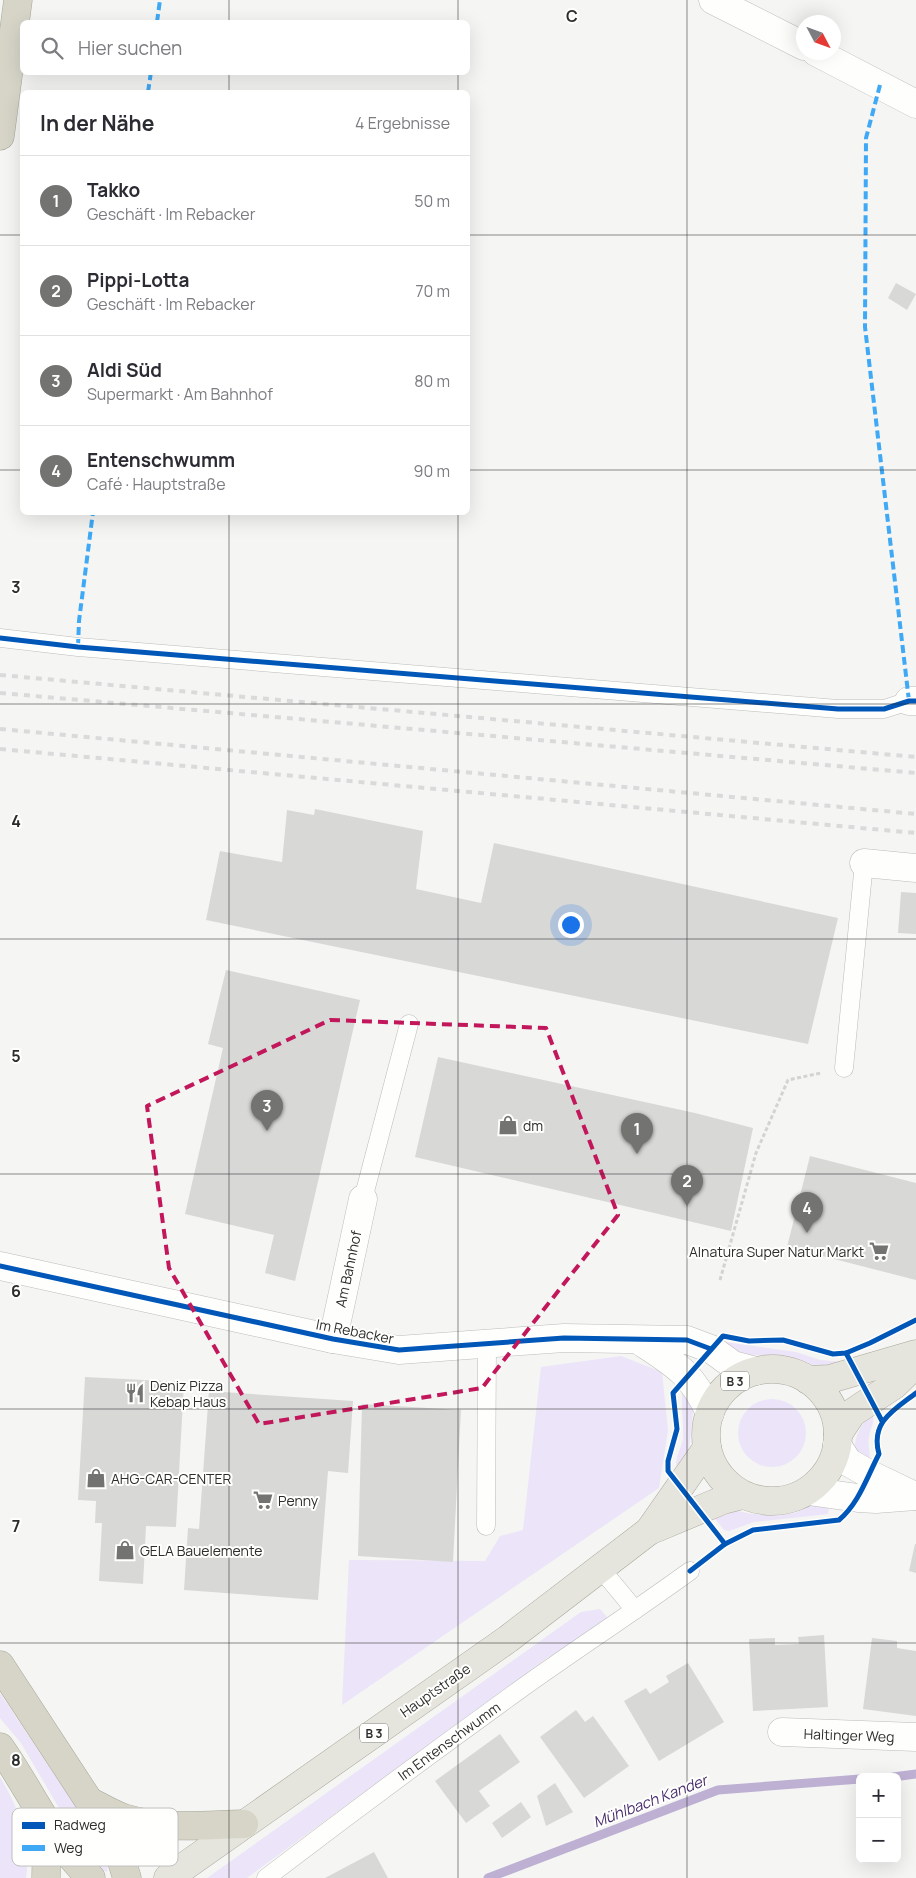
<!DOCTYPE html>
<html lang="de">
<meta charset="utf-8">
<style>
body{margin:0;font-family:Manrope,sans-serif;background:#f2f2f3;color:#2b2b33}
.controls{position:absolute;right:15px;bottom:15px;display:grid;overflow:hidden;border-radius:8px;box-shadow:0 5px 20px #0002}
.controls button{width:45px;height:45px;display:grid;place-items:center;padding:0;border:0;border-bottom:1px solid #e1e1e2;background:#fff;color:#2b2b33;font:25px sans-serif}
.compass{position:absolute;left:796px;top:15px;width:45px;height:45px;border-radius:50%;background:#fff;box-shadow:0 5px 20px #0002;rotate:131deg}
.you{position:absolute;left:570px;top:924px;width:18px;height:18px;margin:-12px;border:4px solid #fff;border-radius:50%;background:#1a73e8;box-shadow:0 0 0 8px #1a73e833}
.badge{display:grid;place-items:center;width:32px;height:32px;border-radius:50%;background:#737372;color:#fff;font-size:16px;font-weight:700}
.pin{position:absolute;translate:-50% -41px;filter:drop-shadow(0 1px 2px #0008)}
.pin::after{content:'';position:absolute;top:26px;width:18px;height:15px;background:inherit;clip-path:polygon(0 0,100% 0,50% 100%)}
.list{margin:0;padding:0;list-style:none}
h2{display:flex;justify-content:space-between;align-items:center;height:65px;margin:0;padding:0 20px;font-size:21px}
h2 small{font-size:16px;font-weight:400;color:#7c7c81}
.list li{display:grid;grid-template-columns:32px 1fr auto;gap:15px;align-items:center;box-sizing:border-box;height:90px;padding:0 20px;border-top:1px solid #e1e1e2}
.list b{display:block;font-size:19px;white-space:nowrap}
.list p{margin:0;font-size:16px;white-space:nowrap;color:#7c7c81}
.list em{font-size:16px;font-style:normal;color:#7c7c81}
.icon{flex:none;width:28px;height:28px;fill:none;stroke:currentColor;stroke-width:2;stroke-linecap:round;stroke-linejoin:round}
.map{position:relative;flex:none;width:916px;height:1878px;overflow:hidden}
.search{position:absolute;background:#fff;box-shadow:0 5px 20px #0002;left:20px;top:20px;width:450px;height:55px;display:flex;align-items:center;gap:12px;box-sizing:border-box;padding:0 18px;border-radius:8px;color:#7c7c81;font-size:19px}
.panel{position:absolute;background:#fff;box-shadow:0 5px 20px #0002;left:20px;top:90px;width:450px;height:425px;border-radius:8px}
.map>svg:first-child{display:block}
.green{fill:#ece4f8}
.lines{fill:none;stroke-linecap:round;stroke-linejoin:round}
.stream{stroke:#bdb0d3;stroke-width:9}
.building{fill:#d8d8d7}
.lane-casing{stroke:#bcbcbb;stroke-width:19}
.street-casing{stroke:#bcbcbb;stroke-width:29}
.primary-casing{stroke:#a8a799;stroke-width:29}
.highway-casing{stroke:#a8a799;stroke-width:29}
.path{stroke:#d3d3d2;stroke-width:3;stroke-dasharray:4 2.5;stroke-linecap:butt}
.lane{stroke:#fefefd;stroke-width:18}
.street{stroke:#fefefd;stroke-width:28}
.primary{stroke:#e6e5dd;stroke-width:28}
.highway{stroke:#d6d5c8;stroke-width:28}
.rail{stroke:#dadada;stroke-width:4;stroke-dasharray:6 6;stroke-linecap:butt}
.quiet{stroke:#3fa9f5;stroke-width:4;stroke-dasharray:8 4;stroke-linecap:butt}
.cycleway-casing{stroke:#fffffe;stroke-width:8}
.cycleway{stroke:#0057b8;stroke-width:5}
.marked{fill:none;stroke:#c2185b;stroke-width:4;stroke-dasharray:10 6;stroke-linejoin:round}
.grid{fill:none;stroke:#2d2d2c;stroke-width:1;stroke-opacity:0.55}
.labels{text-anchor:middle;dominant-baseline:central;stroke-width:4;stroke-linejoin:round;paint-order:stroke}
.shield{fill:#fffffe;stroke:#6c6c6b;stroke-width:1}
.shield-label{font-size:12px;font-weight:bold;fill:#2d2d2c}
.poi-label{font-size:14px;fill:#2d2d2c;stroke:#fffffe;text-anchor:start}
.street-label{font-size:14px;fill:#2d2d2c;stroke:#fffffe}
.water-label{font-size:15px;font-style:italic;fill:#482d6b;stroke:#fffffe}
.key{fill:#fffffe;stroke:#c0c0bf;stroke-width:1}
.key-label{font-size:14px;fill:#2d2d2c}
.grid-label{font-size:16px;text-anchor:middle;font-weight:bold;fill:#2d2d2c;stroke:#fffffe;stroke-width:4;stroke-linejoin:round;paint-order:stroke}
</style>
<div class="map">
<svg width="916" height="1878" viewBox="0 0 916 1878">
<rect width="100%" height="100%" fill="#f5f5f4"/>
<!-- green -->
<g class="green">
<polygon points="725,1342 796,1352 820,1360 843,1362 824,1368 785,1357 737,1354"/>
<polygon points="621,1356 662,1372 668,1430 659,1488 342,1705 349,1560 485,1561 500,1536 523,1530 541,1367"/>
<path d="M 683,1389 L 693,1411 L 689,1451 L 678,1472 C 673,1457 681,1452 683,1438 C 684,1421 680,1406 683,1389 Z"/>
<circle cx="772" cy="1433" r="34"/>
<path d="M 872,1413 C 876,1422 870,1428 869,1437 C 867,1448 872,1453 868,1465 L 854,1451 C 856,1433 860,1426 872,1413 Z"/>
<polygon points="813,1504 829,1504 828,1514 754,1522 729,1531 724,1530 713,1516 732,1510 752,1514 774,1515 795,1513"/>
<polygon points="600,1609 607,1617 604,1630 547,1658 247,1878 207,1878 581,1612"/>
<polygon points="0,1693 102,1846 108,1866 107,1872 97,1867 86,1854 21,1743 0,1718"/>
<path d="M 0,1777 C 18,1807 32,1842 26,1878 L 0,1878 Z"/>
</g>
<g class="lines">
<!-- stream -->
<g class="stream">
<polyline points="893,1777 916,1774"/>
<polyline points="488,1878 718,1790 860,1779"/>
</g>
</g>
<!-- building -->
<g class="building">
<polygon points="896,283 916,294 907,310 888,298"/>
<polygon points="315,809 423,831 416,889 481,903 494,843 838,918 808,1044 206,920 220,851 282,862 287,810 314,815"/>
<polygon points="901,892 916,893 916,934 898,933"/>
<polygon points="226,970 360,1000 295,1281 265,1273 274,1235 185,1214 223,1048 208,1044"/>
<polygon points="438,1057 695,1113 753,1128 731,1231 415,1157"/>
<polygon points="810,1156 916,1183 916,1280 787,1247"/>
<polygon points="85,1377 184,1382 176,1527 146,1526 143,1584 99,1581 102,1523 95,1523 96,1501 78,1500"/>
<polygon points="209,1391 353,1401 348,1473 328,1471 318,1600 184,1590 188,1528 199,1529"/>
<polygon points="362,1404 461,1410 453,1562 358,1556"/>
<polygon points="915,1544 916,1544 916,1573 909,1571"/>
<polygon points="824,1635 828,1707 753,1711 749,1639 775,1638 775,1645 799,1644 798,1637"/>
<polygon points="872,1638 897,1641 897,1648 916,1651 916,1716 863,1709"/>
<polygon points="688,1663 724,1722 659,1761 624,1701 646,1688 650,1694 669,1682 666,1676"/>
<polygon points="576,1710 585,1722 593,1716 629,1766 584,1798 540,1737"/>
<polygon points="500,1734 520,1762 479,1791 490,1806 466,1823 435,1781"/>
<polygon points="555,1783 573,1812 546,1826 537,1796"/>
<polygon points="521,1802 531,1817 502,1838 492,1823"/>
<polygon points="374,1852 388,1878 325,1878"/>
</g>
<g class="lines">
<defs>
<g id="lane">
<polyline points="0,638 78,647 838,709 884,709 909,701"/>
<polyline points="844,1068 864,863"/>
<polyline points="363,1199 409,1024"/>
<polyline points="486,1526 487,1344"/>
<polyline points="601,1569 635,1610"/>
<path d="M 266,1878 C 351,1813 436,1750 522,1688 C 578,1648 635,1611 690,1571"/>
</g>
<g id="street">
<polyline points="713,0 804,46"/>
<polyline points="816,52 916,104"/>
<polyline points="909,701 916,701"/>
<polyline points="864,863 916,868"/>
<polyline points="0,1266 333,1339 399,1350 564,1338 687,1340 711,1349 733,1365 756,1371"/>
<polyline points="333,1339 363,1199"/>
<path d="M 640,1341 C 675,1364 692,1373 710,1413"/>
<polyline points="837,1445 848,1462 869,1474 915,1496"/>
<polyline points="808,1491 858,1498 876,1499 915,1496"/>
<polyline points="782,1732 916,1737"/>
</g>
<g id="primary">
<circle cx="772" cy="1435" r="66"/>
<polyline points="808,1380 830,1379 916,1354"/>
<polyline points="838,1434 852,1413 894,1385 916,1364"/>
<polyline points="649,1531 707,1448"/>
<polyline points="168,1878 508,1639 649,1531 723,1500 743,1495"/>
</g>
<g id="highway">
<polyline points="0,136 18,0"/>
<polyline points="0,1665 89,1801 118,1849 127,1878"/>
<path d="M 0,1747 C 31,1791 51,1840 91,1878"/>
<path d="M 89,1801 C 101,1807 112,1814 124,1818 C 163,1830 205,1825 244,1824"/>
<polyline points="46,1878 47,1826"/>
</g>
</defs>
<!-- lane casing -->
<use href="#lane" class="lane-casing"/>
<!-- street casing -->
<use href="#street" class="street-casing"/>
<!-- primary casing -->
<use href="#primary" class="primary-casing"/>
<!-- highway casing -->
<use href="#highway" class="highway-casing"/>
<!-- path -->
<polyline class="path" points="720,1280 756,1153 788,1080 821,1073"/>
<!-- lane -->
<use href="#lane" class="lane"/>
<!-- street -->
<use href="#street" class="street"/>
<!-- primary -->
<use href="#primary" class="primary"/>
<!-- highway -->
<use href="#highway" class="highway"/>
<!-- rail -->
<g class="rail">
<polyline points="0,675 916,757"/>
<polyline points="0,693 916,773"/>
<polyline points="0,729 916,814"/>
<polyline points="0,749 916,833"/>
</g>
<!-- quiet -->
<g class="quiet">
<polyline points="157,22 160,0"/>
<polyline points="880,85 866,138 865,327 909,701"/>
<polyline points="148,92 151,72"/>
<polyline points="78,647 79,621 93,512"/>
</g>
<defs>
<g id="cycleway">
<polyline points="0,638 78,647 838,709 884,709 909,701 916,701"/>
<polyline points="0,1266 333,1339 399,1350 564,1338 687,1340 711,1349"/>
<polyline points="846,1353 882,1421"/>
<polyline points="725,1544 668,1471 668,1461 677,1429 673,1393 723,1336 749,1341 783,1340 833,1354 846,1353 870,1343 916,1320"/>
<path d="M 690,1571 L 725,1544 L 753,1530 L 839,1520 C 859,1503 867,1477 879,1454 C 870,1422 894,1410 916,1393"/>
</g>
</defs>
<!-- cycleway casing -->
<use href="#cycleway" class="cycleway-casing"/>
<!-- cycleway -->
<use href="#cycleway" class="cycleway"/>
</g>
<!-- marked area -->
<path class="marked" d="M 330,1020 L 546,1028 L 618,1215 L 482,1388 L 259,1424 L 169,1268 L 147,1106 Z"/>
<!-- grid -->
<path class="grid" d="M 229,0 L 229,22M 458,0 L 458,22M 687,0 L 687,1878M 229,72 L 229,92M 458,72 L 458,92M 0,235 L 22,235M 468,235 L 916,235M 0,470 L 22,470M 468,470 L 916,470M 229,512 L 229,1878M 458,512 L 458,1878M 0,704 L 916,704M 0,939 L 916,939M 0,1174 L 916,1174M 0,1409 L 916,1409M 0,1643 L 916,1643"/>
<!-- icons -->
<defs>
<symbol id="shop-bare" viewBox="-9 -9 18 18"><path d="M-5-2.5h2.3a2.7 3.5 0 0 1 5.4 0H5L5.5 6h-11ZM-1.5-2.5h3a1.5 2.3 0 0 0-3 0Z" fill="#737372" stroke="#fffffe" stroke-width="2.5" paint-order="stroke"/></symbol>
<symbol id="supermarket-bare" viewBox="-9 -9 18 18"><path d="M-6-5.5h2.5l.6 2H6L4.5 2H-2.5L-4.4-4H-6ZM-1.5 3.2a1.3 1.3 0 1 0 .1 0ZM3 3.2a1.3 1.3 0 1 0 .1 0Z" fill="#737372" stroke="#fffffe" stroke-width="2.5" paint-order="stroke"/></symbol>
<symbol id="restaurant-bare" viewBox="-9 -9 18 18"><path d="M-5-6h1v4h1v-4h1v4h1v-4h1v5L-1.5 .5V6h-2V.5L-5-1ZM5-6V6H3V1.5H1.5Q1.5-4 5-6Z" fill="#737372" stroke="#fffffe" stroke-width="2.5" paint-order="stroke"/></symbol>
</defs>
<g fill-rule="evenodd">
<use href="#shop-bare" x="494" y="1111" width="28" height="28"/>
<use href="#supermarket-bare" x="865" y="1237" width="28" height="28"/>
<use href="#restaurant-bare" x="121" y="1379" width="28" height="28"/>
<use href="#shop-bare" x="82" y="1464" width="28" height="28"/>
<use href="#supermarket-bare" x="249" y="1486" width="28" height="28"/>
<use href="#shop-bare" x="111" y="1536" width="28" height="28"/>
</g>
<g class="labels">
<!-- shield labels -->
<g class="shield">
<rect x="721" y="1371.5" width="28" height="19" rx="4"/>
<rect x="360" y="1723.5" width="28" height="19" rx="4"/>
</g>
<g class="shield-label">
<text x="735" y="1381">B 3</text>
<text x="374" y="1733">B 3</text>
</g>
<!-- poi labels -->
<g class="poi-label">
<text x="523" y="1125">dm</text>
<text x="864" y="1251" text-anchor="end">Alnatura Super Natur Markt</text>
<text x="150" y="1385">Deniz Pizza<tspan x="150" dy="16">Kebap Haus</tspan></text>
<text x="111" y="1478">AHG-CAR-CENTER</text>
<text x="278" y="1500">Penny</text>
<text x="140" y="1550">GELA Bauelemente</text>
</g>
<!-- street labels -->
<g class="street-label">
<text transform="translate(348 1269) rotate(-78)">Am Bahnhof</text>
<text transform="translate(355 1331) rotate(11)">Im Rebacker</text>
<text transform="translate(435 1690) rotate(-35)">Hauptstraße</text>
<text transform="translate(849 1735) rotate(2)">Haltinger Weg</text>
<text transform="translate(449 1741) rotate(-36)">Im Entenschwumm</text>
</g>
<!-- water labels -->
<g class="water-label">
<text transform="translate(650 1801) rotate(-21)">Mühlbach Kander</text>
</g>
</g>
<!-- legend -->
<rect x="12" y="1808" width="166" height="58" rx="8" class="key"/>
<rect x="22" y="1822" width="23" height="7" fill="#0057b8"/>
<rect x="22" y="1845" width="23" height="6" fill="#3fa9f5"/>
<g class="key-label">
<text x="54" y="1830">Radweg</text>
<text x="54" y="1853">Weg</text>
</g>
<g class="grid-label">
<text x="572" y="22">C</text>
<text x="16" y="593">3</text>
<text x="16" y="827">4</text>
<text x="16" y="1062">5</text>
<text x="16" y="1297">6</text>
<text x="16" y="1532">7</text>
<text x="16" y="1766">8</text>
</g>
</svg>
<div class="controls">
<button>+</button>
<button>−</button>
</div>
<svg class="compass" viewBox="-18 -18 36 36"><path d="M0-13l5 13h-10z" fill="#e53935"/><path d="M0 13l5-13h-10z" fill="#7c7c81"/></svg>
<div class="you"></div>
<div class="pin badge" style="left:637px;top:1154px">1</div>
<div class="pin badge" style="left:687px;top:1206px">2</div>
<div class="pin badge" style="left:267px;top:1131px">3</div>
<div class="pin badge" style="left:807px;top:1233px">4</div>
<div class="search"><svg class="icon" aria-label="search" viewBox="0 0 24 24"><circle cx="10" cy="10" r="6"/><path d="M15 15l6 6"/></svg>Hier suchen</div>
<section class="panel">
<h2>In der Nähe<small>4 Ergebnisse</small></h2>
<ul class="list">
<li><span class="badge">1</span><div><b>Takko</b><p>Geschäft · Im Rebacker</p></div><em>50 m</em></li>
<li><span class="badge">2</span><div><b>Pippi-Lotta</b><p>Geschäft · Im Rebacker</p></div><em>70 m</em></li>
<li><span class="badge">3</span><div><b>Aldi Süd</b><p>Supermarkt · Am Bahnhof</p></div><em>80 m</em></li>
<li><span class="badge">4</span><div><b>Entenschwumm</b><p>Café · Hauptstraße</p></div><em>90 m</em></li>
</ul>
</section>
</div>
